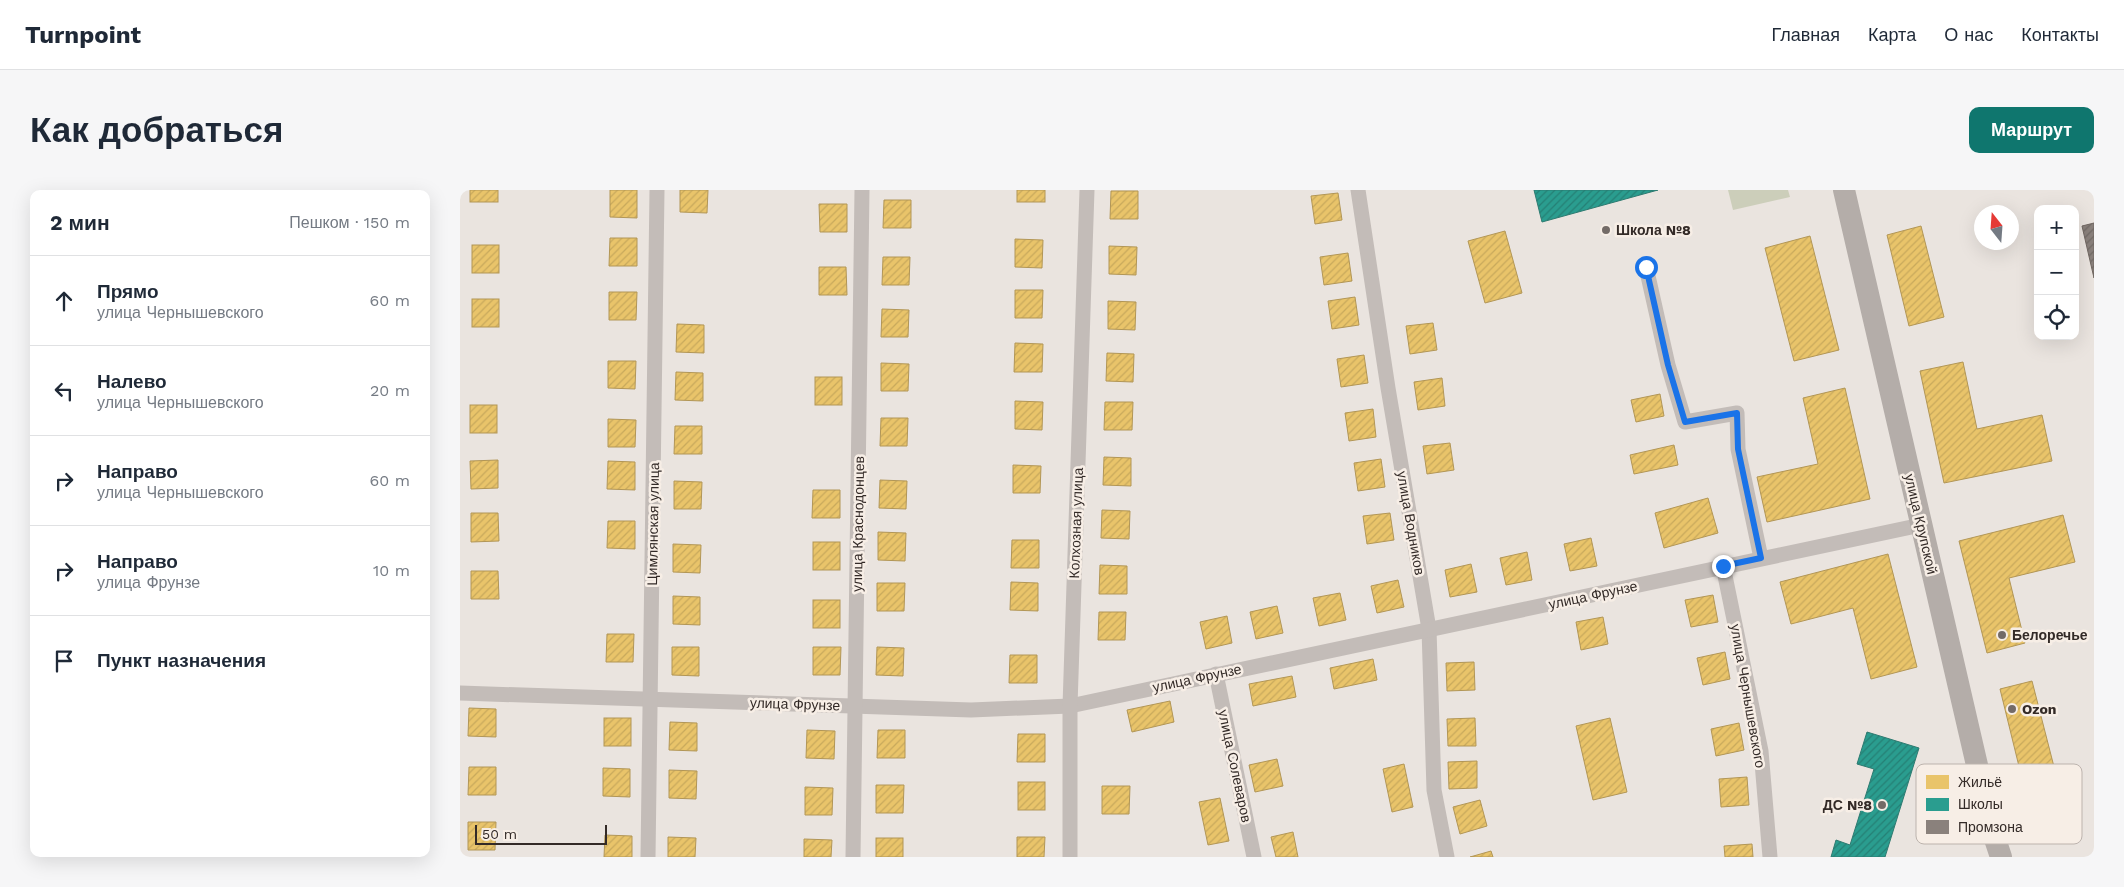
<!DOCTYPE html>
<html lang="ru">
<meta charset="utf-8">
<style>
body{margin:0;font-family:"Work Sans",sans-serif;background:#f6f6f7;color:#1f2937}
.controls{position:absolute;right:15px;top:15px;display:grid;overflow:hidden;border-radius:10px;box-shadow:0 5px 20px #0002}
.controls button{width:45px;height:45px;display:grid;place-items:center;padding:0;border:0;border-bottom:1px solid #e0e1e3;background:#fff;color:#1f2937;font:25px sans-serif}
.compass{position:absolute;left:1514px;top:15px;width:45px;height:45px;border-radius:50%;background:#fff;box-shadow:0 5px 20px #0002;rotate:343deg}
.scale{position:absolute;left:15px;bottom:12px;width:132px;box-sizing:border-box;padding-left:5px;border:2px solid #332a27;border-top:0;font-size:14px;line-height:18px;white-space:nowrap;color:#332a27;-webkit-text-stroke:4px #f7eee6;paint-order:stroke}
.stop{position:absolute;width:15px;height:15px;margin:-11px;border:4px solid #1a73e8;border-radius:50%;background:#fff}
.stop.end{background:#1a73e8;border-color:#fff;box-shadow:0 1px 5px #0008}
.list{margin:0;padding:0;list-style:none}
h2{display:flex;justify-content:space-between;align-items:center;height:65px;margin:0;padding:0 20px;font-size:21px}
h2 small{font-size:16px;font-weight:400;color:#747a83}
.list li{display:grid;grid-template-columns:32px 1fr auto;gap:15px;align-items:center;box-sizing:border-box;height:90px;padding:0 20px;border-top:1px solid #e0e1e3}
.list b{display:block;font-size:19px;white-space:nowrap}
.list p{margin:0;font-size:16px;white-space:nowrap;color:#747a83}
.list em{font-size:16px;font-style:normal;color:#747a83}
.icon{flex:none;width:28px;height:28px;fill:none;stroke:currentColor;stroke-width:2;stroke-linecap:round;stroke-linejoin:round}
.map{position:relative;flex:none;width:1634px;height:667px;overflow:hidden;border-radius:10px}
header{display:flex;align-items:center;gap:30px;box-sizing:border-box;height:70px;padding:0 25px;background:#fff;border-bottom:1px solid #e0e1e3}
header strong{font-size:24px}
nav{display:flex;gap:28px;margin-inline-start:auto;font-size:18px}
.intro{display:flex;align-items:center;justify-content:space-between;box-sizing:border-box;height:120px;padding:0 30px}
h1{margin:0;font-size:35px}
.button{padding:12px 22px;border-radius:10px;background:#0f766e;color:#fff;font-size:18px;font-weight:700}
main{display:flex;gap:30px;padding:0 30px}
aside{flex:1;background:#fff;border-radius:10px;box-shadow:0 5px 20px #0002}
.map>svg:first-child{display:block}
.green{fill:#ccceba}
.homes{fill:url(#homes-hatch);stroke:#b29656}
.schools{fill:url(#schools-hatch);stroke:#2d7a70}
.industry{fill:url(#industry-hatch);stroke:#706762}
.lines{fill:none;stroke-linecap:round;stroke-linejoin:round}
.street{stroke:#c3bcb8;stroke-width:15}
.secondary{stroke:#b4ada9;stroke-width:22}
.route{stroke:#1a73e8;stroke-width:6}
.poi-dot{fill:#736b67;stroke:#f7eee6;stroke-width:2}
.labels{text-anchor:middle;dominant-baseline:central;stroke-width:5;stroke-linejoin:round;paint-order:stroke}
.poi-label{font-size:14px;font-weight:bold;fill:#332a27;stroke:#f7eee6;text-anchor:start}
.street-label{font-size:14px;fill:#332a27;stroke:#f7eee6}
.key{fill:#f7eee6;stroke:#bcb3ad;stroke-width:1}
.key-label{font-size:14px;fill:#332a27}
</style>
<header>
<strong>Turnpoint</strong>
<nav><a>Главная</a><a>Карта</a><a>О нас</a><a>Контакты</a></nav>
</header>
<div class="intro"><h1>Как добраться</h1><a class="button">Маршрут</a></div>
<main>
<aside>
<h2>2 мин<small>Пешком · 150 m</small></h2>
<ul class="list">
<li><svg class="icon" aria-label="ahead" viewBox="0 0 24 24"><path d="M12 20V5M6 11l6-6 6 6"/></svg><div><b>Прямо</b><p>улица Чернышевского</p></div><em>60 m</em></li>
<li><svg class="icon" aria-label="left" viewBox="0 0 24 24"><path d="M17 20v-9H6M10 6l-5 5 5 5"/></svg><div><b>Налево</b><p>улица Чернышевского</p></div><em>20 m</em></li>
<li><svg class="icon" aria-label="right" viewBox="0 0 24 24"><path d="M7 20v-9h11M14 6l5 5-5 5"/></svg><div><b>Направо</b><p>улица Чернышевского</p></div><em>60 m</em></li>
<li><svg class="icon" aria-label="right" viewBox="0 0 24 24"><path d="M7 20v-9h11M14 6l5 5-5 5"/></svg><div><b>Направо</b><p>улица Фрунзе</p></div><em>10 m</em></li>
<li><svg class="icon" aria-label="arrive" viewBox="0 0 24 24"><path d="M6 21V4h12l-3 4 3 4H6"/></svg><div><b>Пункт назначения</b></div></li>
</ul>
</aside>
<div class="map">
<svg width="1634" height="667" viewBox="0 0 1634 667">
<defs>
<pattern id="homes-hatch" width="6" height="6" patternUnits="userSpaceOnUse" patternTransform="scale(1.25)"><rect width="6" height="6" fill="#e9c46a"/><path d="M-1 1l2-2M0 6l6-6M5 7l2-2" fill="none" stroke="#c8a95c"/></pattern>
<pattern id="schools-hatch" width="6" height="6" patternUnits="userSpaceOnUse" patternTransform="scale(1.25)"><rect width="6" height="6" fill="#2a9d8f"/><path d="M-1 1l2-2M0 6l6-6M5 7l2-2" fill="none" stroke="#258075"/></pattern>
<pattern id="industry-hatch" width="6" height="6" patternUnits="userSpaceOnUse" patternTransform="scale(1.25)"><rect width="6" height="6" fill="#8a817c"/><path d="M-1 1l2-2M0 6l6-6M5 7l2-2" fill="none" stroke="#716a66"/></pattern>
</defs>
<rect width="100%" height="100%" fill="#eae4df"/>
<!-- green -->
<polygon class="green" points="1268,0 1328,0 1330,7 1273,20"/>
<!-- homes -->
<g class="homes">
<rect x="10" y="0" width="28" height="12"/>
<polygon points="150,0 177,0 177,28 150,27"/>
<polygon points="220,0 248,0 247,23 220,22"/>
<rect x="557" y="0" width="28" height="12"/>
<polygon points="651,1 678,1 678,29 650,29"/>
<polygon points="878,3 882,30 855,34 851,6"/>
<polygon points="424,10 451,10 451,38 423,38"/>
<polygon points="359,14 387,14 387,42 360,42"/>
<polygon points="1461,36 1484,127 1449,136 1427,45"/>
<polygon points="1045,41 1062,103 1025,113 1008,51"/>
<polygon points="1350,46 1379,160 1334,171 1305,58"/>
<polygon points="150,48 177,48 177,76 149,76"/>
<polygon points="555,49 583,50 582,78 555,77"/>
<rect x="12" y="55" width="27" height="28"/>
<polygon points="649,56 677,57 676,85 649,84"/>
<polygon points="888,63 892,91 864,95 860,67"/>
<polygon points="423,67 450,67 449,95 422,95"/>
<polygon points="359,77 386,77 387,105 359,105"/>
<polygon points="555,100 583,100 582,128 555,128"/>
<polygon points="149,102 177,102 176,130 149,130"/>
<polygon points="895,107 899,135 872,139 868,111"/>
<rect x="12" y="109" width="27" height="28"/>
<polygon points="648,111 676,112 675,140 648,139"/>
<polygon points="422,119 449,120 448,147 421,147"/>
<polygon points="973,133 977,160 950,164 946,136"/>
<polygon points="217,134 244,135 244,163 216,162"/>
<polygon points="555,153 583,154 582,182 554,182"/>
<polygon points="647,163 674,164 673,192 646,191"/>
<polygon points="904,165 908,193 881,197 877,169"/>
<polygon points="148,171 176,171 175,199 148,198"/>
<polygon points="1503,172 1517,239 1582,225 1592,271 1484,293 1460,181"/>
<polygon points="421,173 449,174 448,201 421,201"/>
<polygon points="216,182 243,183 243,211 215,210"/>
<rect x="355" y="187" width="27" height="28"/>
<polygon points="982,188 985,216 958,220 954,192"/>
<polygon points="1385,198 1410,309 1307,332 1297,287 1358,274 1343,208"/>
<polygon points="1200,204 1204,226 1176,232 1171,210"/>
<polygon points="555,211 583,212 582,240 555,239"/>
<polygon points="645,212 673,212 672,240 644,240"/>
<rect x="10" y="215" width="27" height="28"/>
<polygon points="913,219 916,247 889,251 885,223"/>
<polygon points="421,228 448,228 447,256 420,256"/>
<polygon points="148,229 176,230 175,257 148,257"/>
<polygon points="215,236 242,236 242,264 214,264"/>
<polygon points="990,253 994,280 967,284 963,256"/>
<polygon points="1214,255 1218,275 1174,284 1170,265"/>
<polygon points="644,267 671,268 671,296 643,295"/>
<polygon points="921,269 925,297 898,301 894,273"/>
<polygon points="38,270 38,298 11,299 10,271"/>
<polygon points="148,271 175,272 175,300 147,299"/>
<polygon points="553,275 581,276 580,303 553,303"/>
<polygon points="420,290 447,291 446,319 419,318"/>
<polygon points="214,291 242,292 241,319 214,319"/>
<polygon points="353,300 380,300 380,328 352,328"/>
<polygon points="1248,308 1258,343 1204,358 1195,323"/>
<polygon points="642,320 670,321 669,349 641,348"/>
<polygon points="11,323 38,323 39,351 11,352"/>
<polygon points="930,323 934,350 907,354 903,326"/>
<polygon points="1603,325 1615,372 1549,388 1565,453 1527,463 1499,351"/>
<polygon points="148,331 175,331 175,359 147,358"/>
<polygon points="418,342 446,343 445,371 418,370"/>
<polygon points="1131,348 1137,376 1110,381 1104,354"/>
<polygon points="552,350 579,350 579,378 551,378"/>
<rect x="353" y="352" width="27" height="28"/>
<polygon points="213,354 241,355 240,383 213,382"/>
<polygon points="1067,362 1072,390 1046,395 1040,368"/>
<polygon points="1428,364 1457,477 1411,489 1393,418 1331,434 1320,392"/>
<polygon points="1011,374 1017,402 990,407 985,380"/>
<polygon points="640,375 667,376 667,404 639,404"/>
<polygon points="11,381 38,381 39,409 11,409"/>
<polygon points="938,390 944,417 917,423 911,396"/>
<polygon points="551,392 578,393 578,421 550,420"/>
<polygon points="417,393 445,393 444,421 417,421"/>
<polygon points="880,403 886,430 859,436 853,408"/>
<polygon points="1253,405 1258,432 1231,437 1225,410"/>
<polygon points="213,406 240,407 240,435 213,434"/>
<rect x="353" y="410" width="27" height="28"/>
<polygon points="817,416 823,443 796,449 790,422"/>
<polygon points="639,422 666,422 665,450 638,450"/>
<polygon points="767,426 772,453 746,459 740,432"/>
<polygon points="1143,427 1148,454 1121,460 1116,432"/>
<polygon points="147,444 174,444 173,472 146,472"/>
<polygon points="212,457 239,457 239,486 212,485"/>
<polygon points="353,457 381,457 380,485 353,485"/>
<polygon points="417,457 444,458 443,486 416,485"/>
<polygon points="1265,462 1270,489 1243,495 1237,468"/>
<polygon points="550,465 577,465 577,493 549,493"/>
<polygon points="913,469 917,490 874,499 870,478"/>
<polygon points="1014,472 1015,500 987,501 986,473"/>
<polygon points="832,486 836,507 793,516 789,494"/>
<polygon points="1572,491 1601,604 1568,613 1540,499"/>
<polygon points="710,511 714,532 672,542 667,520"/>
<polygon points="9,518 36,519 36,547 8,546"/>
<rect x="144" y="528" width="27" height="28"/>
<polygon points="1015,528 1016,556 988,556 987,529"/>
<polygon points="1150,528 1167,602 1133,610 1116,536"/>
<polygon points="210,532 237,533 237,561 209,560"/>
<polygon points="1279,533 1284,560 1256,566 1251,539"/>
<polygon points="347,540 375,541 374,569 346,568"/>
<polygon points="418,540 445,540 445,568 417,568"/>
<polygon points="558,544 585,544 585,572 557,572"/>
<polygon points="817,569 823,596 795,602 789,575"/>
<polygon points="1017,571 1017,598 989,599 988,572"/>
<polygon points="944,574 953,617 932,622 923,579"/>
<polygon points="9,577 36,577 36,605 8,605"/>
<polygon points="143,578 170,579 170,607 143,606"/>
<polygon points="209,580 237,581 236,609 209,608"/>
<polygon points="1287,587 1289,615 1261,617 1259,589"/>
<rect x="558" y="592" width="27" height="28"/>
<polygon points="416,595 444,595 443,623 416,623"/>
<polygon points="642,596 670,596 669,624 642,624"/>
<polygon points="345,597 373,598 372,625 345,625"/>
<polygon points="760,608 769,651 748,655 739,612"/>
<polygon points="1020,610 1027,636 1000,644 993,617"/>
<polygon points="8,632 36,632 35,660 8,660"/>
<polygon points="833,642 838,667 816,667 811,647"/>
<polygon points="145,645 172,646 172,667 144,667"/>
<polygon points="208,647 236,648 235,667 208,667"/>
<polygon points="557,647 585,647 584,667 557,667"/>
<rect x="416" y="648" width="27" height="19"/>
<polygon points="344,649 372,650 371,667 344,667"/>
<polygon points="1292,654 1293,667 1265,667 1264,656"/>
<polygon points="1031,661 1033,667 1010,667"/>
</g>
<!-- schools -->
<g class="schools">
<polygon points="1074,0 1198,0 1082,32"/>
<polygon points="1407,542 1459,558 1425,667 1371,667 1376,650 1390,655 1414,579 1397,574"/>
</g>
<!-- industry -->
<polygon class="industry" points="1634,33 1634,88 1622,36"/>
<g class="lines">
<!-- street -->
<g class="street">
<polyline points="898,0 928,198 969,439 974,600 987,667"/>
<polyline points="1186,77 1208,175 1225,232 1277,223 1278,259 1301,368"/>
<polyline points="1263,376 1301,561 1310,667"/>
<polyline points="756,484 794,667"/>
<polyline points="0,503 511,520 610,516 1461,335"/>
<polyline points="188,667 197,0"/>
<polyline points="393,667 402,0"/>
<polyline points="610,667 610,516 627,0"/>
</g>
<!-- secondary -->
<polyline class="secondary" points="1384,0 1532,640 1541,667"/>
</g>
<g class="lines">
<!-- route -->
<polyline class="route" points="1186,77 1208,175 1225,232 1277,223 1278,259 1301,368 1263,376"/>
</g>
<!-- markers -->
<g class="poi-dot">
<circle cx="1146" cy="40" r="5"/>
<circle cx="1542" cy="445" r="5"/>
<circle cx="1552" cy="519" r="5"/>
<circle cx="1422" cy="615" r="5"/>
</g>
<g class="labels">
<!-- poi labels -->
<g class="poi-label">
<text x="1156" y="40">Школа №8</text>
<text x="1552" y="445">Белоречье</text>
<text x="1562" y="519">Ozon</text>
<text x="1412" y="615" text-anchor="end">ДС №8</text>
</g>
<!-- street labels -->
<g class="street-label">
<text transform="translate(616 333) rotate(-88)">Колхозная улица</text>
<text transform="translate(951 333) rotate(80)">улица Водников</text>
<text transform="translate(193 334) rotate(-89)">Цимлянская улица</text>
<text transform="translate(398 334) rotate(-89)">улица Краснодонцев</text>
<text transform="translate(1461 334) rotate(77)">улица Крупской</text>
<text transform="translate(1133 405) rotate(-12)">улица Фрунзе</text>
<text transform="translate(737 488) rotate(-12)">улица Фрунзе</text>
<text transform="translate(1288 506) rotate(80)">улица Чернышевского</text>
<text transform="translate(335 514) rotate(2)">улица Фрунзе</text>
<text transform="translate(775 576) rotate(78)">улица Солеваров</text>
</g>
</g>
<!-- legend -->
<rect x="1456" y="574" width="166" height="80" rx="8" class="key"/>
<rect x="1466" y="585" width="23" height="14" fill="#e9c46a"/>
<rect x="1466" y="608" width="23" height="13" fill="#2a9d8f"/>
<rect x="1466" y="630" width="23" height="14" fill="#8a817c"/>
<g class="key-label">
<text x="1498" y="597">Жильё</text>
<text x="1498" y="619">Школы</text>
<text x="1498" y="642">Промзона</text>
</g>
</svg>
<div class="controls">
<button>+</button>
<button>−</button>
<button><svg class="icon" aria-label="locate" viewBox="0 0 24 24"><circle cx="12" cy="12" r="6"/><path d="M12 2v4M12 18v4M2 12h4M18 12h4"/></svg></button>
</div>
<svg class="compass" viewBox="-18 -18 36 36"><path d="M0-13l5 13h-10z" fill="#e53935"/><path d="M0 13l5-13h-10z" fill="#747a83"/></svg>
<div class="scale">50 m</div>
<div class="stop" style="left:1186px;top:77px"></div>
<div class="stop end" style="left:1263px;top:376px"></div>
</div>
</main>
